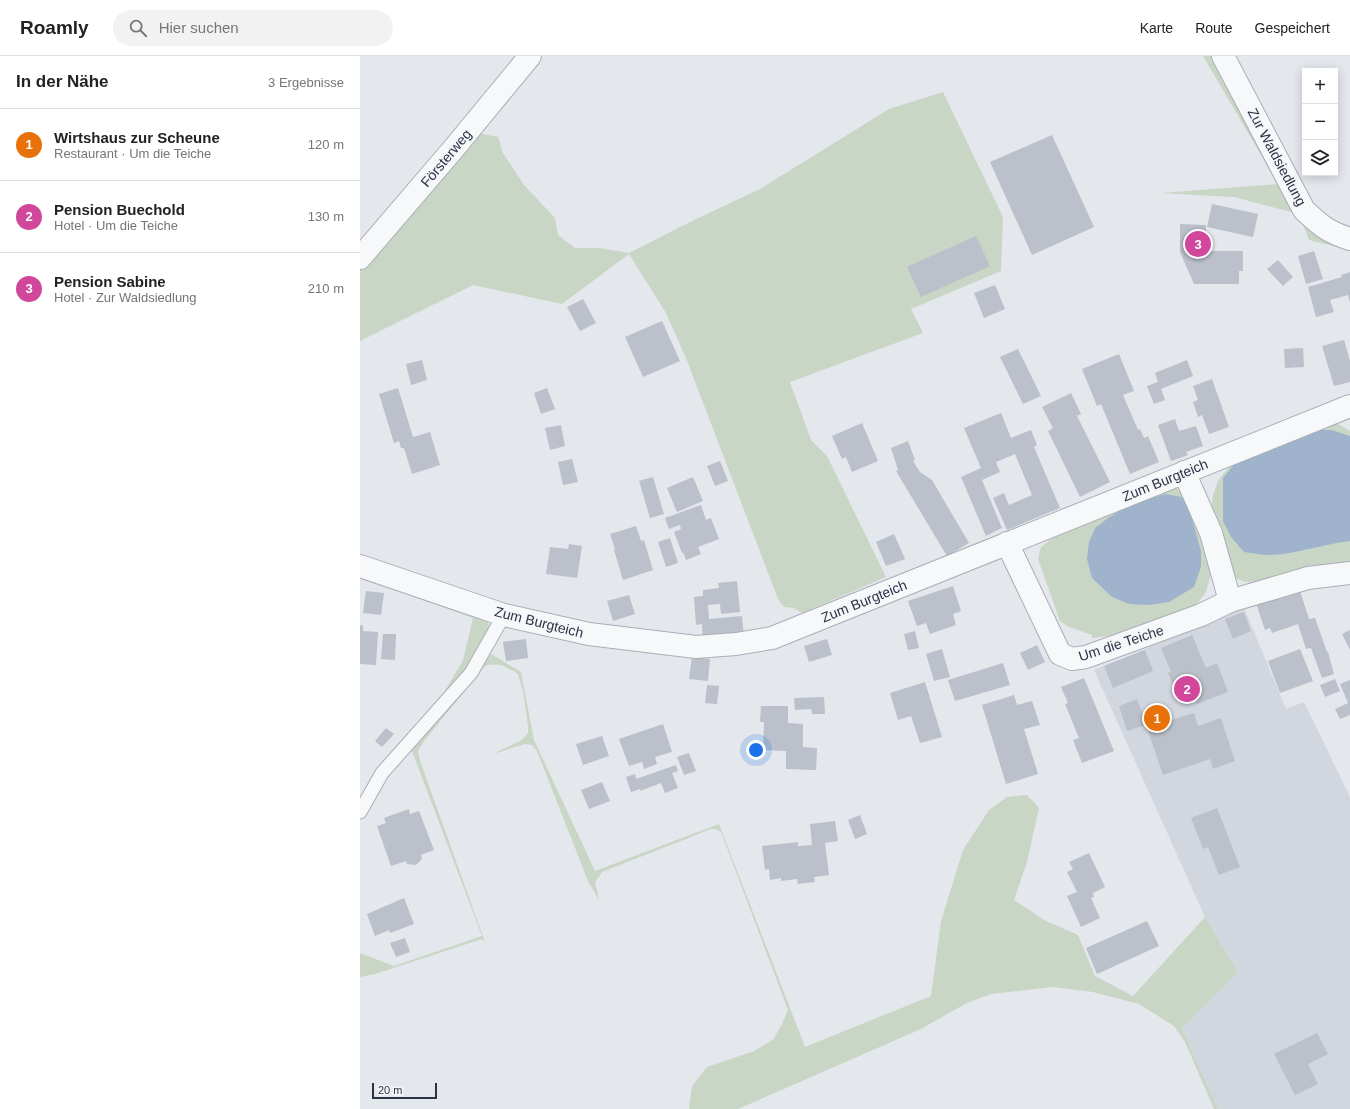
<!DOCTYPE html>
<html lang="de">
<meta charset="utf-8">
<style>
body{margin:0;font-family:Helvetica,sans-serif;background:#f2f2f2;color:#222}
.controls{position:absolute;right:12px;top:12px;display:grid;overflow:hidden;border-radius:0px;box-shadow:0 2px 10px #0003}
.controls button{width:36px;height:36px;display:grid;place-items:center;padding:0;border:0;border-bottom:1px solid #e0e0e0;background:#fff;color:#222;font:20px sans-serif}
.scale{position:absolute;left:12px;bottom:10px;width:65px;box-sizing:border-box;padding-left:4px;border:2px solid #2b3445;border-top:0;font-size:11px;line-height:14px;white-space:nowrap;color:#2b3445;-webkit-text-stroke:3px #f4f6f9;paint-order:stroke}
.you{position:absolute;left:396px;top:694px;width:14px;height:14px;margin:-10px;border:3px solid #fff;border-radius:50%;background:#1a73e8;box-shadow:0 0 0 6px #1a73e833}
.badge{display:grid;place-items:center;width:26px;height:26px;border-radius:50%;background:#d1495b;color:#fff;font-size:13px;font-weight:700}
.pin{position:absolute;translate:-50% -50%;border:2px solid #fff;box-shadow:0 1px 4px #0006}
.list{margin:0;padding:0;list-style:none}
h2{display:flex;justify-content:space-between;align-items:center;height:52px;margin:0;padding:0 16px;font-size:17px}
h2 small{font-size:13px;font-weight:400;color:#767676}
.list li{display:grid;grid-template-columns:26px 1fr auto;gap:12px;align-items:center;box-sizing:border-box;height:72px;padding:0 16px;border-top:1px solid #e0e0e0}
.list b{display:block;font-size:15px;white-space:nowrap}
.list p{margin:0;font-size:13px;white-space:nowrap;color:#767676}
.list em{font-size:13px;font-style:normal;color:#767676}
.icon{flex:none;width:22px;height:22px;fill:none;stroke:currentColor;stroke-width:2;stroke-linecap:round;stroke-linejoin:round}
.map{position:relative;flex:none;width:990px;height:1053px;overflow:hidden}
header{display:flex;align-items:center;gap:24px;box-sizing:border-box;height:56px;padding:0 20px;background:#fff;border-bottom:1px solid #e0e0e0}
header strong{font-size:19px}
nav{display:flex;gap:22px;margin-inline-start:auto;font-size:14px}
.search{width:280px;height:36px;background:#f2f2f2;display:flex;align-items:center;gap:10px;box-sizing:border-box;padding:0 14px;border-radius:22px;color:#767676;font-size:15px}
main{display:flex}
aside{flex:1;background:#fff}
.map>svg:first-child{display:block}
.built{fill:#d2d6de}
.green{fill:#c9d6c5}
.water{fill:#9fb4cc}
.building{fill:#bbc0ca}
.lines{fill:none;stroke-linecap:round;stroke-linejoin:round}
.service-casing{stroke:#a9aeb7;stroke-width:15}
.minor-casing{stroke:#a9aeb7;stroke-width:24}
.tertiary-casing{stroke:#a9aeb7;stroke-width:24}
.service{stroke:#f7f8fa;stroke-width:13}
.minor{stroke:#f7f8fa;stroke-width:22}
.tertiary{stroke:#f7f8fa;stroke-width:22}
.labels{text-anchor:middle;dominant-baseline:central;stroke-width:3;stroke-linejoin:round;paint-order:stroke}
.street-label{font-size:14px;fill:#2b3445;stroke:#f4f6f9}
</style>
<header>
<strong>Roamly</strong>
<div class="search"><svg class="icon" aria-label="search" viewBox="0 0 24 24"><circle cx="10" cy="10" r="6"/><path d="M15 15l6 6"/></svg>Hier suchen</div>
<nav><a>Karte</a><a>Route</a><a>Gespeichert</a></nav>
</header>
<main>
<aside>
<h2>In der Nähe<small>3 Ergebnisse</small></h2>
<ul class="list">
<li><span class="badge" style="background:#e8710a">1</span><div><b>Wirtshaus zur Scheune</b><p>Restaurant · Um die Teiche</p></div><em>120 m</em></li>
<li><span class="badge" style="background:#d1479c">2</span><div><b>Pension Buechold</b><p>Hotel · Um die Teiche</p></div><em>130 m</em></li>
<li><span class="badge" style="background:#d1479c">3</span><div><b>Pension Sabine</b><p>Hotel · Zur Waldsiedlung</p></div><em>210 m</em></li>
</ul>
</aside>
<div class="map">
<svg width="990" height="1053" viewBox="0 0 990 1053">
<rect width="100%" height="100%" fill="#e4e7ec"/>
<!-- built -->
<polygon class="built" points="884,552 926,653 944,646 990,741 990,1053 858,1053 822,972 878,916 845,861 734,614"/>
<!-- green -->
<g class="green">
<polygon points="843,0 854,0 918,113 990,191 990,194 949,184 939,158 874,141 801,137 918,128"/>
<polygon points="583,36 643,161 641,215 551,253 563,277 430,326 451,384 467,400 526,521 442,557 434,552 424,551 418,543 326,302 306,257 269,198 202,248 113,229 0,285 0,207 118,77 138,81 143,97 164,129 195,162 198,179 215,192 239,192 269,197 330,166 400,133 529,53"/>
<polygon points="978,368 990,375 990,380 972,374 910,499 944,495 971,487 990,485 990,506 902,525 885,526 873,521 850,462 853,439 858,425 867,413 884,398 955,369"/>
<polygon points="807,429 823,435 847,489 851,518 846,536 834,552 812,561 755,579 732,582 732,579 709,571 700,565 678,503 681,491 695,480"/>
<path d="M 55,539 L 127,564 C 128,566 129,568 129,570 C 129,589 95,624 83,638 L 103,604 L 113,562 L 54,541 Z"/>
<path d="M 131,598 L 161,616 L 174,684 L 235,815 L 359,768 L 445,991 L 571,940 L 581,865 L 603,794 L 629,754 L 647,741 L 667,739 L 679,752 L 667,806 L 654,844 L 686,865 L 718,879 L 735,920 L 773,940 L 845,861 L 878,916 L 822,972 L 858,1053 L 854,1053 L 825,986 L 814,970 L 779,948 L 733,936 L 693,931 L 631,938 L 605,948 L 561,973 L 378,1053 L 329,1053 L 332,1030 L 347,1011 L 394,995 L 413,984 L 422,968 L 428,954 L 361,776 L 356,773 L 351,773 L 242,816 L 235,826 L 239,844 L 228,825 L 177,695 L 172,689 L 165,688 L 133,698 L 162,684 L 168,677 L 168,670 L 163,635 L 158,618 C 146,611 139,606 125,610 L 64,685 L 58,695 L 60,705 L 125,886 L 122,883 L 15,918 L 0,921 L 0,897 L 34,910 L 122,880 L 52,695 L 46,696 L 51,693 Z"/>
</g>
<!-- water -->
<g class="water">
<path d="M 948,374 L 972,374 L 990,380 L 990,485 C 964,488 938,498 911,499 C 902,499 892,497 884,496 L 871,481 L 863,465 L 863,422 L 875,407 Z"/>
<polygon points="805,438 822,441 830,456 841,495 841,511 834,531 809,546 789,549 769,548 752,541 732,522 727,503 729,486 735,472 748,462 772,448"/>
</g>
<!-- building -->
<g class="building">
<polygon points="692,79 734,171 672,199 630,106"/>
<polygon points="852,148 898,158 893,181 847,171"/>
<polygon points="820,168 846,169 846,195 883,195 883,215 879,215 879,228 834,228 820,196"/>
<polygon points="616,180 630,210 561,241 547,211"/>
<polygon points="954,195 963,223 946,228 938,200"/>
<polygon points="918,204 933,221 923,230 907,213"/>
<polygon points="990,216 990,247 988,239 970,244 974,256 956,261 948,231 982,221 981,219"/>
<polygon points="635,229 645,253 624,262 614,237"/>
<polygon points="223,243 236,267 220,275 207,251"/>
<polygon points="302,265 320,305 283,321 265,281"/>
<polygon points="984,284 990,305 990,326 974,330 962,290"/>
<polygon points="943,292 944,311 925,312 924,293"/>
<polygon points="658,293 681,340 663,348 640,301"/>
<polygon points="759,298 774,335 763,339 778,374 780,373 784,382 788,380 799,406 770,418 741,348 737,350 722,313"/>
<polygon points="62,304 67,324 51,329 46,308"/>
<polygon points="827,304 833,320 801,333 805,344 794,348 787,330 798,326 795,317"/>
<polygon points="852,323 869,371 849,378 842,359 838,361 833,346 838,344 833,330"/>
<polygon points="38,332 53,381 70,376 80,409 52,418 44,392 41,392 39,385 34,387 19,338"/>
<polygon points="187,332 195,353 181,358 174,337"/>
<polygon points="711,337 721,358 717,360 750,426 720,441 688,375 693,372 682,351"/>
<polygon points="641,357 651,382 671,374 677,389 674,391 700,452 647,474 633,442 644,437 649,449 672,439 655,398 636,406 640,416 622,424 642,472 626,480 601,421 621,412 604,372"/>
<polygon points="815,363 819,375 836,370 843,390 826,396 828,399 811,405 798,369"/>
<polygon points="502,367 518,405 492,416 486,401 482,403 472,380"/>
<polygon points="201,369 205,390 190,394 185,372"/>
<polygon points="548,385 555,404 553,405 560,416 572,424 609,487 587,500 536,415 538,414 531,392"/>
<polygon points="212,403 218,426 203,429 198,406"/>
<polygon points="360,405 368,425 355,430 347,410"/>
<polygon points="293,421 304,458 290,462 279,425"/>
<polygon points="333,421 343,445 317,456 307,432"/>
<polygon points="341,449 346,464 351,462 359,483 338,491 341,498 326,504 323,496 322,497 314,476 321,473 320,469 309,473 305,462"/>
<polygon points="276,470 281,485 284,484 293,514 263,524 254,494 255,493 250,478"/>
<polygon points="534,478 545,503 526,510 516,486"/>
<polygon points="310,482 318,507 306,511 298,486"/>
<polygon points="209,488 222,490 217,522 186,518 190,491 208,493"/>
<polygon points="377,525 380,556 361,558 360,548 348,549 349,563 382,560 384,581 343,585 342,568 336,569 334,541 343,540 343,534 359,532 358,527"/>
<polygon points="593,530 601,555 593,558 596,569 570,578 566,567 557,570 548,545"/>
<polygon points="939,532 949,563 955,562 967,596 968,596 974,618 962,622 951,592 946,593 938,568 912,577 910,572 905,574 896,547"/>
<polygon points="6,535 24,537 21,559 3,557"/>
<polygon points="269,539 275,558 253,565 247,545"/>
<polygon points="884,556 891,575 873,583 865,563"/>
<polygon points="0,569 3,570 3,575 18,576 16,609 0,608"/>
<polygon points="990,574 990,594 982,578"/>
<polygon points="555,575 559,592 548,594 544,578"/>
<polygon points="23,578 36,578 35,604 21,603"/>
<polygon points="832,579 846,612 857,607 868,636 837,648 834,638 819,644 808,617 811,616 801,592"/>
<polygon points="166,583 168,602 146,605 143,586"/>
<polygon points="467,583 472,599 449,606 444,590"/>
<polygon points="677,589 685,606 668,614 660,597"/>
<polygon points="582,593 590,621 574,625 566,598"/>
<polygon points="940,593 953,625 920,637 908,605"/>
<polygon points="785,594 793,615 753,632 744,610"/>
<polygon points="332,601 350,603 348,625 329,623"/>
<polygon points="643,607 650,629 595,645 588,624"/>
<polygon points="724,622 754,695 722,707 713,684 719,682 705,648 708,647 701,631"/>
<polygon points="975,623 980,635 965,641 960,629"/>
<polygon points="990,624 990,659 980,663 975,653 988,647 980,628"/>
<polygon points="565,626 582,681 560,687 551,660 538,664 530,637"/>
<polygon points="347,629 359,630 357,648 345,647"/>
<polygon points="654,639 657,649 672,645 680,669 664,673 678,718 646,728 622,649"/>
<polygon points="464,641 465,658 452,658 451,653 435,654 434,642"/>
<polygon points="777,643 783,659 802,652 806,666 834,657 838,670 861,662 875,705 853,713 850,703 803,719 786,669 767,675 759,650"/>
<polygon points="401,650 428,650 428,667 443,668 443,691 457,692 456,714 426,713 426,695 403,694 404,666 400,666"/>
<polygon points="303,668 312,696 295,701 297,708 284,713 282,706 269,710 259,683"/>
<polygon points="26,672 34,678 22,691 15,685"/>
<polygon points="242,680 249,700 223,709 216,688"/>
<polygon points="329,697 336,715 324,719 317,701"/>
<polygon points="316,709 318,715 312,717 318,732 305,737 301,727 280,735 280,733 271,736 266,721 275,718 276,723"/>
<polygon points="242,726 250,745 229,753 221,734"/>
<polygon points="857,752 880,811 859,819 848,791 843,793 831,762"/>
<polygon points="49,753 50,758 59,755 74,794 61,799 62,803 56,809 47,808 46,805 31,810 17,770 26,767 24,762"/>
<polygon points="500,759 507,778 495,783 488,764"/>
<polygon points="475,765 478,785 465,787 469,819 454,821 455,826 438,828 437,823 421,825 421,822 410,824 409,813 405,814 402,790 438,786 438,790 452,789 450,768"/>
<polygon points="729,797 745,831 733,837 734,841 731,842 740,862 721,871 707,840 717,836 707,816 713,813 709,806"/>
<polygon points="44,842 54,868 30,877 29,874 15,880 7,858"/>
<polygon points="787,865 799,890 737,918 726,892"/>
<polygon points="45,882 50,896 36,901 30,887"/>
<polygon points="957,977 968,998 948,1008 958,1028 935,1039 914,998"/>
</g>
<g class="lines">
<defs>
<polyline id="service" points="0,756 22,717 111,617 144,559"/>
<g id="minor">
<path d="M 863,0 L 944,154 C 961,170 968,176 990,183"/>
<polyline points="0,202 95,91 170,0"/>
<polyline points="824,416 851,477 870,545"/>
<polyline points="647,487 700,598 712,603 726,601 841,559 870,545 948,522 990,517"/>
</g>
<polyline id="tertiary" points="0,510 144,559 229,578 336,591 376,588 412,582 990,350"/>
</defs>
<!-- service casing -->
<use href="#service" class="service-casing"/>
<!-- minor casing -->
<use href="#minor" class="minor-casing"/>
<!-- tertiary casing -->
<use href="#tertiary" class="tertiary-casing"/>
<!-- service -->
<use href="#service" class="service"/>
<!-- minor -->
<use href="#minor" class="minor"/>
<!-- tertiary -->
<use href="#tertiary" class="tertiary"/>
</g>
<g class="labels">
<!-- street labels -->
<g class="street-label">
<text transform="translate(917 101) rotate(62)">Zur Waldsiedlung</text>
<text transform="translate(86 102) rotate(-50)">Försterweg</text>
<text transform="translate(805 424) rotate(-22)">Zum Burgteich</text>
<text transform="translate(504 545) rotate(-22)">Zum Burgteich</text>
<text transform="translate(179 566) rotate(14)">Zum Burgteich</text>
<text transform="translate(761 587) rotate(-18)">Um die Teiche</text>
</g>
</g>
</svg>
<div class="controls">
<button>+</button>
<button>−</button>
<button><svg class="icon" aria-label="layers" viewBox="0 0 24 24"><path d="M12 4l9 5-9 5-9-5zM3 14l9 5 9-5"/></svg></button>
</div>
<div class="scale">20 m</div>
<div class="you"></div>
<div class="pin badge" style="left:797px;top:662px;background:#e8710a">1</div>
<div class="pin badge" style="left:827px;top:633px;background:#d1479c">2</div>
<div class="pin badge" style="left:838px;top:188px;background:#d1479c">3</div>
</div>
</main>
